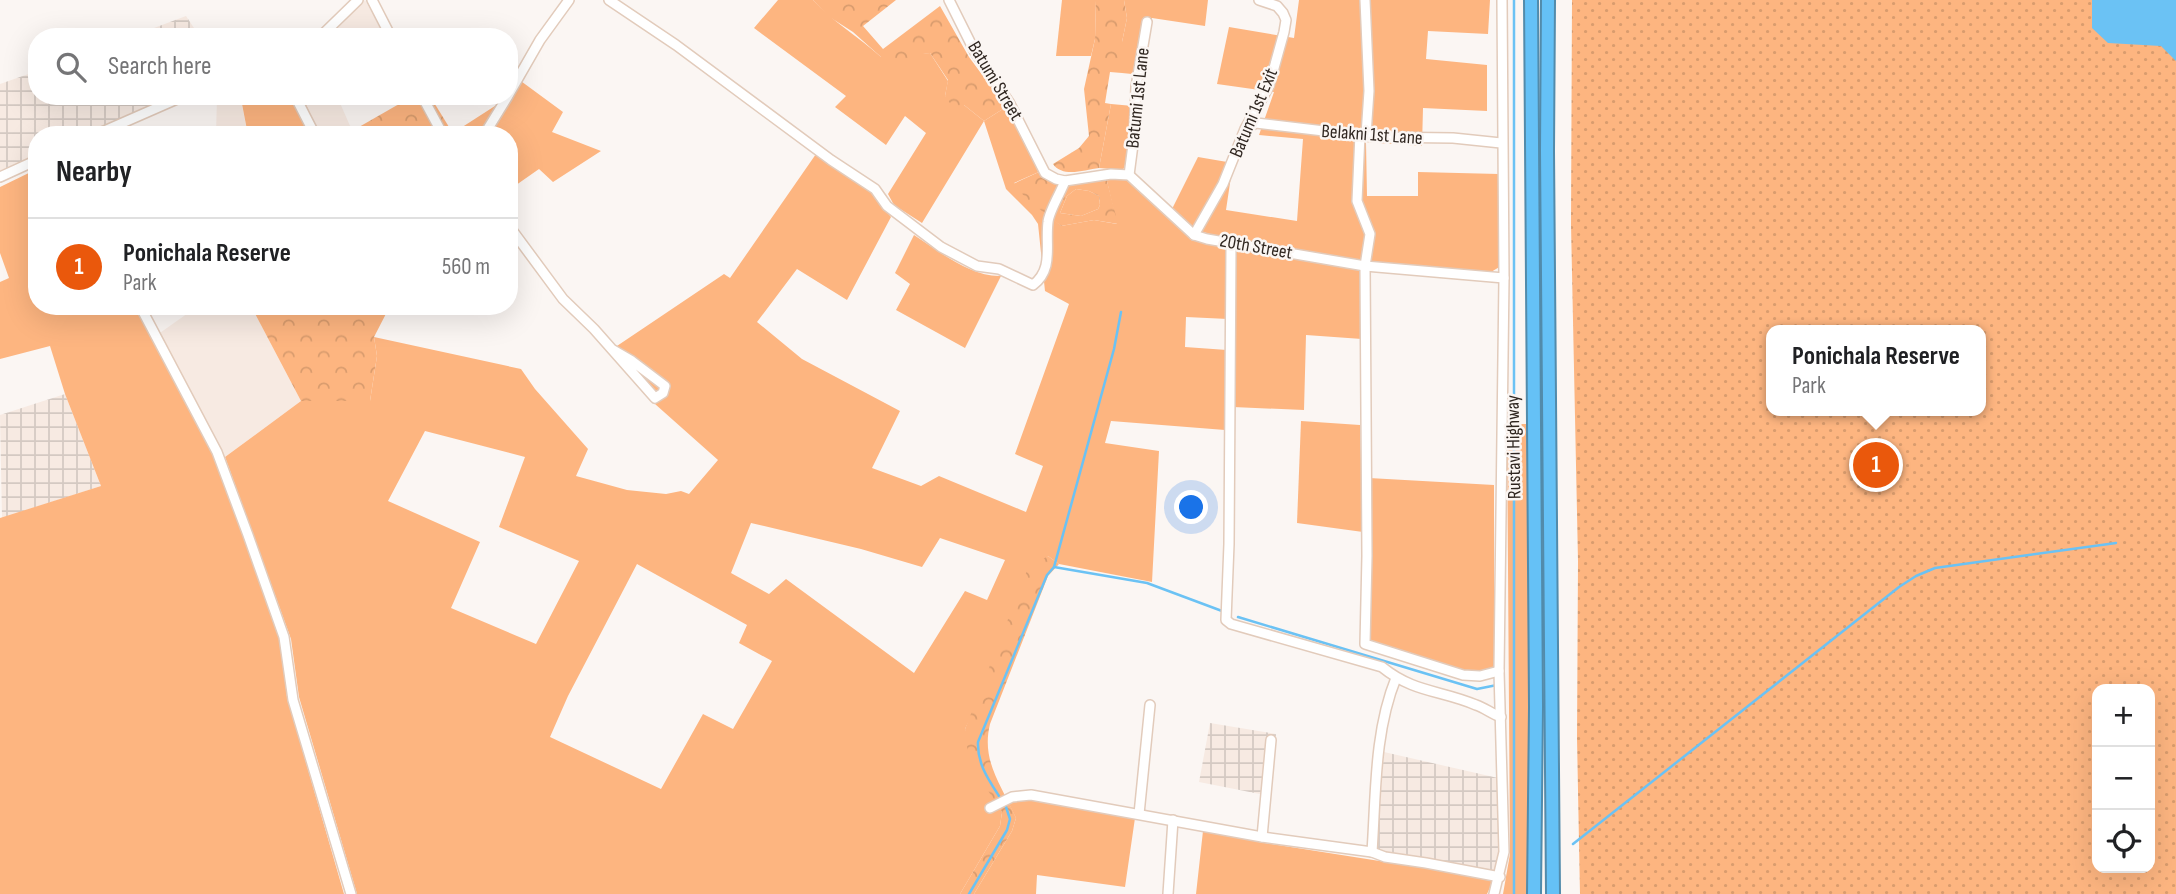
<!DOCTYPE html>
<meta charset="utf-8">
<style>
body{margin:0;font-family:"Sofia Sans Condensed",sans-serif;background:#f6f6f6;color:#202124}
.controls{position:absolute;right:21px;bottom:21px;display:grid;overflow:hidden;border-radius:14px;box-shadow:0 7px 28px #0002}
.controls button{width:63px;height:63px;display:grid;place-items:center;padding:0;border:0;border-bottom:2px solid #e0e0e0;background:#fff;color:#202124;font:35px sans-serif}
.you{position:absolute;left:1192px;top:508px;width:24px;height:24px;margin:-18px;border:5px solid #fff;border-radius:50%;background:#1a73e8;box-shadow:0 0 0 10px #1a73e833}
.badge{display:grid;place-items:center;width:46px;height:46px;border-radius:50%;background:#ea580c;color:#fff;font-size:23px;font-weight:700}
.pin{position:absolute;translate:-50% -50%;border:4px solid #fff;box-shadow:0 2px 7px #0006}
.popup{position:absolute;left:1766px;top:325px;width:220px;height:91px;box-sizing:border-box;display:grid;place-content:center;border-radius:14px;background:#fff;filter:drop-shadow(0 2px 5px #0005);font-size:23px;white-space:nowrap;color:#757577}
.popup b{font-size:26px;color:#202124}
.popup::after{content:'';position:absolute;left:50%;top:100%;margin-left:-14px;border:14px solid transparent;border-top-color:#fff}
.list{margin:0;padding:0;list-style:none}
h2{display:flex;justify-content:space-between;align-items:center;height:91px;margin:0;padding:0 28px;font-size:30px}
h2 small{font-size:23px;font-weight:400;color:#757577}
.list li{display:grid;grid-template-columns:46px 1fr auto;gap:21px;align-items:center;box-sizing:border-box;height:98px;padding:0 28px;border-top:2px solid #e0e0e0}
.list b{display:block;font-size:26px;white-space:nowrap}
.list p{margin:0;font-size:23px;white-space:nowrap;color:#757577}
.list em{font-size:23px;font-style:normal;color:#757577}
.icon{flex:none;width:38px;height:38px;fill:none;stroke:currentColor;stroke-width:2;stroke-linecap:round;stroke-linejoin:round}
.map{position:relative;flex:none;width:2176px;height:894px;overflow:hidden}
.search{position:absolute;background:#fff;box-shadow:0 7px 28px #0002;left:28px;top:28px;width:490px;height:77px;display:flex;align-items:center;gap:18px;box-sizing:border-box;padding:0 24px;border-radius:28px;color:#757577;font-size:26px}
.panel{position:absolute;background:#fff;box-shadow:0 7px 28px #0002;left:28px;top:126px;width:490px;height:189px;border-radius:28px}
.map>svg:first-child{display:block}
.built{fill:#f7eae2}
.industrial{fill:url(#industrial-grid)}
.green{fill:#fdb580;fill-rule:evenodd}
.forest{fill:url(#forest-crowns);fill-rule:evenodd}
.park{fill:url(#park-dots);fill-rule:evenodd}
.water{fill:#6bc2f4}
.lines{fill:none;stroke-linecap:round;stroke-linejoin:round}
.stream{stroke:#6bc2f4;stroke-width:2.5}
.minor-casing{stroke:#e2cbbb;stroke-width:12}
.highway-casing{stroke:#528bab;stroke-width:16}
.minor{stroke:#fff;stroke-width:9}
.highway{stroke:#65c1f6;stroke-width:12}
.labels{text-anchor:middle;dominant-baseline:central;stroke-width:5;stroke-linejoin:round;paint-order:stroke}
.street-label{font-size:19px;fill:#302721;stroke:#fbf6f3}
</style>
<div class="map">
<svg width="2176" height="894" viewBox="0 0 2176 894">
<defs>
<pattern id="industrial-grid" width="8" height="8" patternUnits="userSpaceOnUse" patternTransform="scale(1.75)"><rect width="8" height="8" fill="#f7eae2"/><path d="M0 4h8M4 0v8" fill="none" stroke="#d4c9c2"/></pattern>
<pattern id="forest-crowns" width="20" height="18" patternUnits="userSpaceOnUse" patternTransform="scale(1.75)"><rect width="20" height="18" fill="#fdb580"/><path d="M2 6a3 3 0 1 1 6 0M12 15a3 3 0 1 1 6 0" fill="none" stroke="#d99c6e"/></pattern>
<pattern id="park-dots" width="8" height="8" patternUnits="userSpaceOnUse" patternTransform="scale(1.75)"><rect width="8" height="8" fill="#fdb580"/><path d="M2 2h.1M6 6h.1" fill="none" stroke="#d99c6e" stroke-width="1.8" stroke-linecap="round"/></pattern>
</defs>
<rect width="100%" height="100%" fill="#fbf6f3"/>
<!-- built -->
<g class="built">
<polygon points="365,0 385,37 328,37 336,30"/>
<polygon points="217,96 240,96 248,135 216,135"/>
<polygon points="302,96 352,96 340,103 354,135 320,135"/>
<polygon points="198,306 251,306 301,401 225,457 157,335"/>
</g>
<!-- industrial -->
<g class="industrial">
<polygon points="186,16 200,37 130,37"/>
<polygon points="37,71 37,96 175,96 83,135 37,135 37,154 0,171 0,84"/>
<polygon points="65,394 101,486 2,518 0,415"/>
<polygon points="1210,723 1276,734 1270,796 1199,782"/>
<polygon points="1384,752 1498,778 1500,844 1494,871 1376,851"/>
</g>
<!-- green -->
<g class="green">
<path d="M 778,0 L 813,0 C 833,22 859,37 881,57 L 930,53 L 948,81 L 945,96 L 964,105 L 984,121 L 1006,107 L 1036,158 L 1041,171 L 1014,183 L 1061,226 L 1094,220 L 1117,224 L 1106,177 L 1128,178 L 1191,236 L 1204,243 L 1228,248 L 1228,319 L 1186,317 L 1185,347 L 1227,350 L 1225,430 L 1111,421 L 1105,443 L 1159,451 L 1152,582 L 1059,564 L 1048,556 L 965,729 L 995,800 L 1002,812 L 1000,826 L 960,894 L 357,894 L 299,697 L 291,639 L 225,457 L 301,401 L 370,401 L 377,356 L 374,337 L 521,369 L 535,389 L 588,449 L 576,476 L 627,490 L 666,494 L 681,491 L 689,494 L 718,460 L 646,396 L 608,352 L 724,274 L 730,278 L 816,154 L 871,191 L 891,217 L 847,300 L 797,269 L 757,322 L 802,359 L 900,411 L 872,468 L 921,486 L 939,476 L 1026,512 L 1043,466 L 1015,454 L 1069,304 L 1045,291 L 1038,224 L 1032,215 L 1006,189 L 984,121 L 922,223 L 894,205 L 888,194 L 926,133 L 905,116 L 886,145 L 835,107 L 846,96 L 754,28 ZM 425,431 L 525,457 L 499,527 L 579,561 L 536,644 L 451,608 L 480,542 L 388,501 ZM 751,523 L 861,549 L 922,567 L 940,538 L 1005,560 L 987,600 L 965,591 L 914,673 L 786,579 L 769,594 L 731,573 ZM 637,564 L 747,625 L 739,643 L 772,661 L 733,729 L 703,714 L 661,789 L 550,737 L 568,696 Z"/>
<polygon points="1062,0 1096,0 1095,39 1091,56 1056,56"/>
<polygon points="1124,0 1208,0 1205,26 1152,18 1142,75 1122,73 1122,42 1127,18"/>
<polygon points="1299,0 1490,0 1488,34 1428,31 1426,59 1487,65 1487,111 1423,108 1422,146 1366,142 1367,196 1418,196 1418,172 1499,174 1501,266 1491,272 1360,264 1241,243 1196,230 1172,209 1198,157 1233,163 1226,210 1297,221 1303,139 1259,135 1274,92 1217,84 1229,27 1294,38"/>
<polygon points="514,76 563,112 552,132 601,151 553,182 539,169 509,190 509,135 434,135 449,127 453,133 498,104 502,96 509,96 509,84"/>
<polygon points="269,96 302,96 320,135 248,135 242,104 267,100"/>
<polygon points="1111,104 1133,106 1127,160 1123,170 1099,168"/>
<polygon points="37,169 37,306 136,306 213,452 280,639 287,697 344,894 0,894 0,518 101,486 65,394 50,346 0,359 0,282 9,278 0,253 0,187"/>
<polygon points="1076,189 1089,191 1099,196 1100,205 1098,209 1081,216 1060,213 1067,196"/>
<path d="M 914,235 C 939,251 970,277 1001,276 L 965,348 L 896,310 L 910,284 L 895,273 Z"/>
<polygon points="1234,250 1361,268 1362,339 1306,335 1304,410 1233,407"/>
<polygon points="1301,421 1360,425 1363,532 1297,523"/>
<polygon points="1507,424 1527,424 1532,694 1530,894 1503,894 1510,854"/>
<polygon points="1369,478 1494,485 1494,669 1468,673 1375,646 1368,637"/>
<polygon points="1016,799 1036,800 1135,818 1125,887 1037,875 1036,894 974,894 1012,831 1016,818 1009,804"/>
<polygon points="1203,831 1265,843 1494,879 1487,894 1196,894"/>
</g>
<!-- forest -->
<g class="forest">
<polygon points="813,0 896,0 863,26 883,49 940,6 969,57 1006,107 984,121 964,105 952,106 945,96 948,80 930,53 916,55 905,68 881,57 853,32 828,16"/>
<path d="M 1096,0 L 1124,0 L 1127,18 L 1122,42 L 1122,73 L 1110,72 L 1105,103 L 1111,104 L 1099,168 C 1084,170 1063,178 1053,164 L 1079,148 L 1089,136 L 1084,89 L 1095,39 Z"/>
<polygon points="413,96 430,96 449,127 434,135 354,135 352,131"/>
<path d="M 1041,171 L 1055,181 L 1106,177 L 1118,224 L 1094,220 L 1061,226 L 1028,200 L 1013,184 ZM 1076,189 L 1089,191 L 1099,196 L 1100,205 L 1098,209 L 1081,216 L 1060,213 L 1067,196 Z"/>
<polygon points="251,306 390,306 374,337 377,356 370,401 301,401"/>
<path d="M 1048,556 L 1059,564 L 1048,576 L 990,724 C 981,761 1001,784 1016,818 L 1012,831 L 974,894 L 960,894 L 1000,826 L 1002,812 L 969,762 L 965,729 L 1028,568 Z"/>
</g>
<!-- park -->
<path class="park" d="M 1572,0 L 2176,0 L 2176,894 L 1580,894 L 1577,738 L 1578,561 L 1571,224 ZM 1771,330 L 1981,330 L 1981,411 L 1771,411 ZM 2097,689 L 2150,689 L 2150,868 L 2097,868 Z"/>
<!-- water -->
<polygon class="water" points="2092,0 2176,0 2176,61 2161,46 2108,43 2092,28"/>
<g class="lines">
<!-- stream -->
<g class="stream">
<polyline points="1514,0 1514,894"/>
<polyline points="1121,312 1114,349 1054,567 1147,583 1222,611"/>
<polyline points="1238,617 1477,689 1497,685"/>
<path d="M 999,796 C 988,779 977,763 978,742 L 1047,575 L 1054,567"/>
<polyline points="1573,844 1899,587 1916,576 1935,568 2116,543"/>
<polyline points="969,894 1007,830 1010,819 1005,804"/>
</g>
<defs>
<g id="minor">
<polyline points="372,0 391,37"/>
<path d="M 609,0 L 676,45 L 831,160 L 875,189 L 887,206 L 941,247 L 977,266 L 999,269 L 1033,285 C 1054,269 1045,246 1048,222 C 1049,211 1061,192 1065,181"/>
<polyline points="949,0 975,52 1009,102 1045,173 1056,179 1065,181 1111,174 1129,175 1194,235 1207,239 1365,266 1504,278"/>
<polyline points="1365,0 1369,91 1366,135"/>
<polyline points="320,37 358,0"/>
<polyline points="509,94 540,40 569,0"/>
<polyline points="295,96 315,135"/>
<polyline points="422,96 443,135"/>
<polyline points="1247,128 1256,123 1375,137 1453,138 1501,143"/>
<polyline points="1360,134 1357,201 1370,234 1365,266 1367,556 1365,644 1463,675 1480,676 1499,671"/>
<polyline points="95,135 184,96"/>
<polyline points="484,135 508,96"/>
<polyline points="1129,175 1134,137 1136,87 1147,22"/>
<polyline points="0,177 37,160"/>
<polyline points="509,226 563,299 594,329 655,398 663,393 665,386 632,361 613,350"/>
<polyline points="1194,235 1223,184 1245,129 1269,86 1284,32 1286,20 1283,13 1277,6 1259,0"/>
<path d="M 1227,242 L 1231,248 L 1229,544 L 1226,620 L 1231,624 L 1382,667 C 1414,693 1441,690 1476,705 C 1485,708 1492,714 1501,717"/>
<polyline points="140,306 217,452 248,535 284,637 293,700 351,894"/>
<polyline points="990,808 1012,797 1031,795 1262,837 1372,852 1385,857 1426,863 1500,877"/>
<polyline points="1139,814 1150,705"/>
<polyline points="1262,837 1271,740"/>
<path d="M 1372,852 C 1376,795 1374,732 1396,678"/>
<polyline points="1168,894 1173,820"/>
<polyline points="1494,894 1504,852 1499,671 1504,278 1502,0"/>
</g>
<g id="highway">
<polyline points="1531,0 1536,707 1534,894"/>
<polyline points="1548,0 1547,151 1553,894"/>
</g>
</defs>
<!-- minor casing -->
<use href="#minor" class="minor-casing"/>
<!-- highway casing -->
<use href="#highway" class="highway-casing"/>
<!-- minor -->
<use href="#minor" class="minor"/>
<!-- highway -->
<use href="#highway" class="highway"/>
</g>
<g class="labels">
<!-- street labels -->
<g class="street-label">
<text transform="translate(995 81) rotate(59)">Batumi Street</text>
<text transform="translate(1138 98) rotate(-84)">Batumi 1st Lane</text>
<text transform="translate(1254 113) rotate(-67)">Batumi 1st Exit</text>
<text transform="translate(1372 135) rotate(4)">Belakni 1st Lane</text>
<text transform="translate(1256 247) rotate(10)">20th Street</text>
<text transform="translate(1514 447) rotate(-91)">Rustavi Highway</text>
</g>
</g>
</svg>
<div class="controls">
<button>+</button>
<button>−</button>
<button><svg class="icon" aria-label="locate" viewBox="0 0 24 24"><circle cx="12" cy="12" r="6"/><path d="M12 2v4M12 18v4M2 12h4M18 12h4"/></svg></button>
</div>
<div class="you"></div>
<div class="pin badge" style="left:1876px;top:465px">1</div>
<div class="popup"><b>Ponichala Reserve</b>Park</div>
<div class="search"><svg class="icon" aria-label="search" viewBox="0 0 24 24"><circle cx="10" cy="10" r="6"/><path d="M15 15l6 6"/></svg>Search here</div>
<section class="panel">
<h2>Nearby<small></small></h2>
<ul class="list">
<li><span class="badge">1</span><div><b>Ponichala Reserve</b><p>Park</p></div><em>560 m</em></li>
</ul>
</section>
</div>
